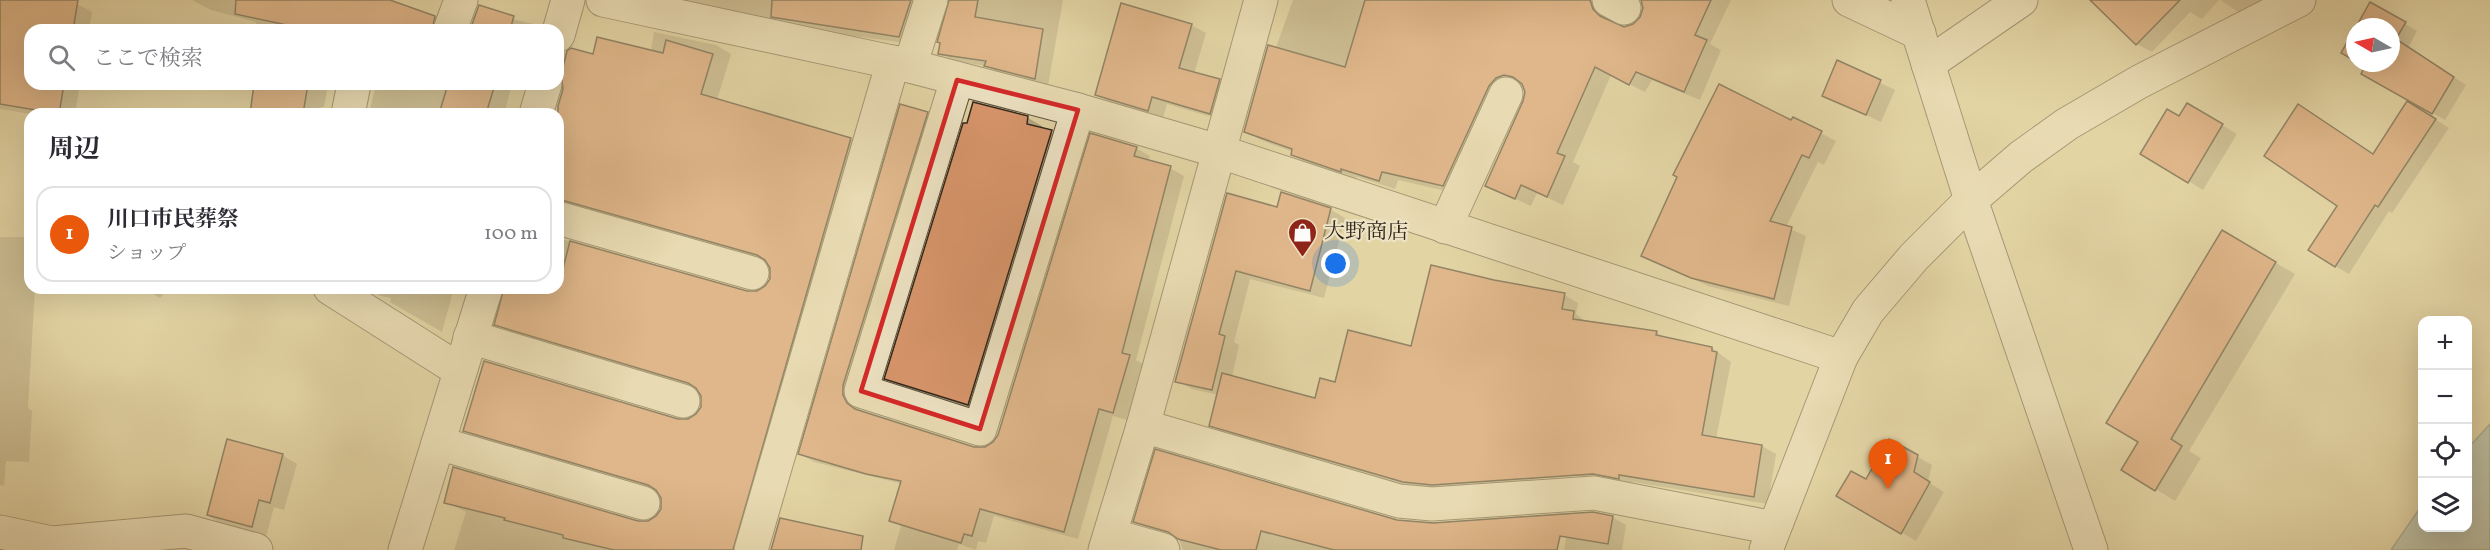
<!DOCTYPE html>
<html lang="ja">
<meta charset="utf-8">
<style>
body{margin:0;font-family:Vollkorn,"Noto Serif JP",serif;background:#f7f7f7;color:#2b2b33}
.controls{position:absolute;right:18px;bottom:18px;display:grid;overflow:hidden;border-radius:12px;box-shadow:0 6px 24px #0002}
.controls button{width:54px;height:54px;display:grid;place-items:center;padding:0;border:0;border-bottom:2px solid #e1e1e2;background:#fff;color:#2b2b33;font:30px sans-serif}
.compass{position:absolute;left:2346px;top:18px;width:54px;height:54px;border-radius:50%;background:#fff;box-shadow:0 6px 24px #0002;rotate:279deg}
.you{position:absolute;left:1336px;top:264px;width:21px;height:21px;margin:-15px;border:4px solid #fff;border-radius:50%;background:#1a73e8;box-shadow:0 0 0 9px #1a73e833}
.badge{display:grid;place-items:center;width:39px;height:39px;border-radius:50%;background:#ea580c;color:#fff;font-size:20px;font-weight:700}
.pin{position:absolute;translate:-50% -50px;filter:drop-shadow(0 2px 3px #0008)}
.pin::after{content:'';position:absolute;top:32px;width:21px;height:18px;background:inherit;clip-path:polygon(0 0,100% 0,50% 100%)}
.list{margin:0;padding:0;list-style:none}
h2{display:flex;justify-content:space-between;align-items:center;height:78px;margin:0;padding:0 24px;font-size:26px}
h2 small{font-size:20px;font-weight:400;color:#7c7c81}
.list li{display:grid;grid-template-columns:39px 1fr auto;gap:18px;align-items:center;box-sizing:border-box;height:96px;margin:0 12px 12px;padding:0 12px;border:2px solid #e1e1e2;border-radius:18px}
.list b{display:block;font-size:22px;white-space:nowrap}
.list p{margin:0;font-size:20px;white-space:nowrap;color:#7c7c81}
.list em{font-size:20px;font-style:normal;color:#7c7c81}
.icon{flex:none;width:33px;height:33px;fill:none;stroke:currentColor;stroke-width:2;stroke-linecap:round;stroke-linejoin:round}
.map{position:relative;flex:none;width:2490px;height:550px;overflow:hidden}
.search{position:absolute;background:#fff;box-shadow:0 6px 24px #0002;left:24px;top:24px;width:540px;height:66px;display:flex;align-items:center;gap:15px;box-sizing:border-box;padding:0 21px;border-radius:18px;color:#7c7c81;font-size:22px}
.panel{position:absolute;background:#fff;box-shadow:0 6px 24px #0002;left:24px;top:108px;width:540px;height:186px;border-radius:18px}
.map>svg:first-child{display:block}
.water{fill:#9ab5b2;stroke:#707c76;stroke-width:1.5}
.shadow{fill:#0003}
.building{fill:#d9966c;stroke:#30261b;stroke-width:1.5}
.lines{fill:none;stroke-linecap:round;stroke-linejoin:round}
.minor-casing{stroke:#5d523d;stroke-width:35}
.minor{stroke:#ede3c4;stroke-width:33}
.marked{fill:none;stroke:#d62828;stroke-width:4.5;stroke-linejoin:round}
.labels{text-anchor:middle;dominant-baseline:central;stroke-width:4.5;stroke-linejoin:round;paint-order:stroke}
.poi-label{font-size:21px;fill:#30261b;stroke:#ede3c4;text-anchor:start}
</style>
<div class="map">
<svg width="2490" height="550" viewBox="0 0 2490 550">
<rect width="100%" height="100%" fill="#e3d4a4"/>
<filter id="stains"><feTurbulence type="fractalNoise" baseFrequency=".00333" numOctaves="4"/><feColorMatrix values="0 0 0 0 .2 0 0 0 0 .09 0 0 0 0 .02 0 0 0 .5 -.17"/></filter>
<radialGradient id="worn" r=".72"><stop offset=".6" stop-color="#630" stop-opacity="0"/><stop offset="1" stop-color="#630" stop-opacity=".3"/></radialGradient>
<!-- water -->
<polygon class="water" points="2490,424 2490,550 2391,550 2422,505 2422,528 2468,528 2468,448"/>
<!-- shadow -->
<g class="shadow">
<polygon points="0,0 54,0 77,4 92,12 89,30 30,30 30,84 80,84 75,114 30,114 0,109"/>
<polygon points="192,0 386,0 435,17 450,26 449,30 255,30 256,22 211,10"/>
<polygon points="675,0 927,0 913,44 826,32"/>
<polygon points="951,0 1063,0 1048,86 999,73 987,66 953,61 940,53"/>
<polygon points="1293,0 1608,0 1606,11 1609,21 1625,28 1635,25 1642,18 1644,7 1642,0 1731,0 1710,44 1721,50 1700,100 1652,80 1645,92 1611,75 1573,162 1580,166 1563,205 1537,193 1531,206 1486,185 1525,102 1526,92 1523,84 1512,87 1459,194 1398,180 1395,189 1357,177 1356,180 1308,164 1293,155 1293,152 1261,140 1246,131"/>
<polygon points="2092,0 2219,0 2202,19 2190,12 2152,52 2137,44"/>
<polygon points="2220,0 2263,0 2240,13"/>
<polygon points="2371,4 2417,31 2408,48 2466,85 2445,120 2363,73 2367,66 2362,63 2391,63 2391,27 2357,27"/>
<polygon points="479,11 537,25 546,30 471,30"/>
<polygon points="1191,25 1206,33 1194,74 1219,81 1234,89 1225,121 1167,104 1163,118 1112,103 1097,95"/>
<polygon points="654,32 716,45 731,54 717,100 851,139 866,148 749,550 454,550 466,512 446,502 647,523 657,518 663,508 663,498 659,491 480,439 464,430 687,421 696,416 703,406 703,397 699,389 511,333 496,324 506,288 558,288 558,238 747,293 758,292 767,287 771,279 771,267 768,261 580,208 558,217 558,123 567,94 562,74 558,74 558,55 571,50 594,56 651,51"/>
<polygon points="1838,62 1895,90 1881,122 1824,95"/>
<polygon points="256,84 328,84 324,107 321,107 319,114 251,114"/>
<polygon points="376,84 512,84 504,114 369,114"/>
<polygon points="974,104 1028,118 1042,126 1042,129 1066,140 982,413 901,387 886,378"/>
<polygon points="2188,105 2237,134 2203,190 2142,153 2180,118"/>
<polygon points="2422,111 2449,128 2392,213 2389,211 2349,274 2335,266 2339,205 2374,156"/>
<polygon points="927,113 941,121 856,404 860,412 974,448 985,449 994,443 1136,148 1150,156 1148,162 1170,168 1184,176 1136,360 1143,364 1127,420 1113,416 1078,539 994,516 986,543 978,541 976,550 959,544 957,550 894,550 901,526 891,520 902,484 814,462 800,454"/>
<polygon points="1793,119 1836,141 1824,165 1818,162 1786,227 1806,236 1789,306 1708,286 1643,255"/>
<polygon points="1228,195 1278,209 1331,210 1345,218 1324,298 1250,279 1234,342 1239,345 1232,377 1316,400 1336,384 1412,348 1494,282 1564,295 1578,303 1576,314 1587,322 1656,332 1669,340 1712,348 1731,362 1716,439 1762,446 1776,454 1768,504 1633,482 1633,486 1590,483 1577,475 1550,405 1533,487 1418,490 1224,433 1210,425 1218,395 1192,389 1177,381"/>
<polygon points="0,237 24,237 30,241 30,288 35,288 28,408 32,411 29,462 6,461 4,486 0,485"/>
<polygon points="2242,243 2295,274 2189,451 2201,458 2175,501 2123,469 2140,442"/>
<polygon points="143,288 168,288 160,298"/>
<polygon points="368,288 454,288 442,332 390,302 391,298 381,296"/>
<polygon points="228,441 282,455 297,464 284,510 274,507 266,537 223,525 208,516"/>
<polygon points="1890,441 1932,465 1928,482 1944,492 1916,541 1838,495 1866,481"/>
<polygon points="1570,515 1612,517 1626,525 1622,550 1564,550"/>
<polygon points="1135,521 1394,521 1518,550 1183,550 1178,537 1147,528"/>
</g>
<!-- building -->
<g class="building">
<polygon points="0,0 78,0 73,30 30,30 30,84 64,84 59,114 0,104"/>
<polygon points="236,0 390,0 435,16 432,30 310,30 235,14"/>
<polygon points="772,0 911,0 899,37 771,17"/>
<polygon points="949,0 978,0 975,17 1043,29 1035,79 984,66 986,61 938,54 940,43 937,42"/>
<polygon points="1365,0 1590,0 1593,9 1600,16 1624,27 1633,24 1640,17 1643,8 1641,0 1711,0 1695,35 1707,40 1684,92 1636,72 1629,85 1595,67 1557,153 1565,156 1547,197 1521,185 1515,199 1485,186 1523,101 1525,92 1522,84 1513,77 1504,75 1496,78 1489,86 1443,186 1382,172 1379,181 1341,169 1341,172 1291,155 1292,149 1244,132 1268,45 1345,67"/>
<polygon points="2090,0 2180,0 2136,45"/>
<polygon points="2370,2 2406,22 2396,39 2454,77 2432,114 2361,74 2365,66 2359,63 2391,63 2391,27 2356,27"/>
<polygon points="1121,3 1192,24 1179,68 1220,79 1210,114 1152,97 1148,111 1095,95"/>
<polygon points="479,5 514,16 510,30 470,30"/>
<polygon points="2355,28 2355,61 2341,53"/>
<polygon points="597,37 663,53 666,40 713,54 701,94 851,138 733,550 614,550 563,538 563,535 504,520 505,518 444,503 453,467 638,521 648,521 656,516 661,509 661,498 656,490 648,485 463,431 484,361 678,419 688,419 696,414 701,407 701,396 696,388 688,383 494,325 504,288 558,288 570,241 747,291 757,291 765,286 770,279 770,268 765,260 757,255 558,199 558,106 563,89 561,75 567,51 571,48 593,54"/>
<polygon points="1837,60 1881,80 1866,115 1822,96"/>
<polygon points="254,84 308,84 303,114 250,114"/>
<polygon points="448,84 495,84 486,114 439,114"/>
<polygon points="1719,84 1791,120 1793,117 1822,131 1809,158 1802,155 1770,221 1792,227 1774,299 1691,278 1641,256 1677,177 1673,175"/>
<polygon points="2407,101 2436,119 2378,207 2375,205 2335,267 2308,250 2337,206 2264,156 2298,104 2373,154"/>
<polygon points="973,102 1028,116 1027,124 1052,130 968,405 884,379 963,123 967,123"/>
<polygon points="2187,103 2223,124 2188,183 2140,154 2167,109 2179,116"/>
<polygon points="900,104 928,112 843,385 843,395 847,403 855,409 974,447 985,447 993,442 998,435 1090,133 1137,147 1134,156 1171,166 1122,353 1130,355 1113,413 1099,409 1064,532 980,509 972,536 964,534 961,543 921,531 889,521 901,481 866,474 798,454"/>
<polygon points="1281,192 1331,208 1310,291 1236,271 1219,334 1225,336 1212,390 1175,382 1227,193 1277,207"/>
<polygon points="2222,230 2276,262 2171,439 2182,446 2155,491 2121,470 2138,442 2106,423"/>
<polygon points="1431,265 1494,280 1565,293 1562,309 1574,311 1573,319 1657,331 1656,335 1712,347 1712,351 1717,352 1702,435 1762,445 1754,497 1619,475 1619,479 1593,474 1432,485 1403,482 1209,426 1222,373 1315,398 1320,378 1335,382 1348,330 1411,346"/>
<polygon points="227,439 283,454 270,503 259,500 252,527 207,515"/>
<polygon points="1889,439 1918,455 1914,472 1930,482 1901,534 1836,496 1851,471 1866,479"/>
<polygon points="1155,449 1397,520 1433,523 1593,512 1613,516 1608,544 1560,536 1557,550 1334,550 1261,531 1256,550 1221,550 1178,539 1168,532 1133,522"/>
<polygon points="780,518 863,536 861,550 771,550"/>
</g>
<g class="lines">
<defs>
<g id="minor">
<polyline points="603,0 910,66 1078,110 1218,151 1841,357"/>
<polyline points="1609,0 1624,8"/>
<polyline points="1849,0 1919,33"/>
<polyline points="1908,0 1971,200 2091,550"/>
<polyline points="450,30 461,0"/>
<polyline points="558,35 568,0"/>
<polyline points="1928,64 2021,0"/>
<polyline points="910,66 931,0"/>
<polyline points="957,80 861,391 980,429 1078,110"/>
<polyline points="348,114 354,84"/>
<polyline points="536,114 545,84"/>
<polyline points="558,218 752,273"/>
<polyline points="1445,227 1506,94"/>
<polyline points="330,288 459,370"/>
<polyline points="470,337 683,401"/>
<polyline points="1143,426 1399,501 1432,504 1594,493 1774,528"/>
<polyline points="438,443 643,503"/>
<polyline points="0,532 52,543 186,531 256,550"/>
<polyline points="1110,535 1163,550"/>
<polyline points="405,550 486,288"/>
<polyline points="751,550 893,62"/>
<polyline points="1105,550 1143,426 1261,0"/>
<polyline points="1766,550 1841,357 1868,311 1914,257 1971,200 2021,157 2067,124 2139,82 2299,0"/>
</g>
</defs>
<!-- minor casing -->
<use href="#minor" class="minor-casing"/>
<!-- minor -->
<use href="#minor" class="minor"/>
</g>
<!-- marked area -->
<path d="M0 0H2490V550H0ZM 957,80 L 1078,110 L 980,429 L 861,391 Z" fill="#e3d4a4" fill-opacity=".55" fill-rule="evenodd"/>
<path class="marked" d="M 957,80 L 1078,110 L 980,429 L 861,391 Z"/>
<!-- icons -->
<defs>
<symbol id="shop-pin" viewBox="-11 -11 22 30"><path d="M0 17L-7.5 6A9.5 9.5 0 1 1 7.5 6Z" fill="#8f2418" stroke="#ede3c4"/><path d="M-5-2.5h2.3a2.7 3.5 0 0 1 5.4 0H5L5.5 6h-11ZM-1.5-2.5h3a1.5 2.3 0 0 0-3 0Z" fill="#fff"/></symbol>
</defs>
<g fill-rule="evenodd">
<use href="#shop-pin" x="1286" y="216" width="33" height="45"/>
</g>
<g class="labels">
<!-- poi labels -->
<g class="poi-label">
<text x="1324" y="232">大野商店</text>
</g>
</g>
<rect width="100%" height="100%" filter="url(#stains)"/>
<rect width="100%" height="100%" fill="url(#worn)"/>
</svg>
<div class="controls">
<button>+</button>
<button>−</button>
<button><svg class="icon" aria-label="locate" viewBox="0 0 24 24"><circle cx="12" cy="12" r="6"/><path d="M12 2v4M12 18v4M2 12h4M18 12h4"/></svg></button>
<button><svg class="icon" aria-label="layers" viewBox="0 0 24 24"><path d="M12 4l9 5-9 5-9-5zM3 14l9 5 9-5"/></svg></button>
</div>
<svg class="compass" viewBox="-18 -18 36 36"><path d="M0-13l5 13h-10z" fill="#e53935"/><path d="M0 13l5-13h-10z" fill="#7c7c81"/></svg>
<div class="you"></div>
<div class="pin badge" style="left:1888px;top:489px">1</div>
<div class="search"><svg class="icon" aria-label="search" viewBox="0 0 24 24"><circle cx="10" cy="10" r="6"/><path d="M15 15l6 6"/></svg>ここで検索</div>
<section class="panel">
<h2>周辺<small></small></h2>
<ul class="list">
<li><span class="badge">1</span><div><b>川口市民葬祭</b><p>ショップ</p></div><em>100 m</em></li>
</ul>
</section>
</div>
